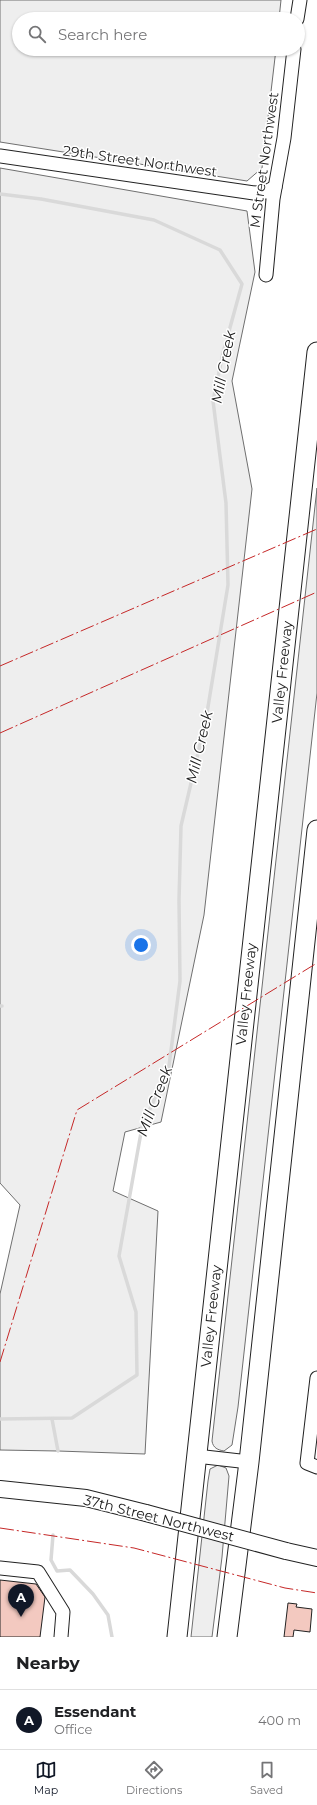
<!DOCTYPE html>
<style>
body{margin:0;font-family:Montserrat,sans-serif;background:#f2f2f2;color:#202124}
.you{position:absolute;left:141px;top:945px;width:14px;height:14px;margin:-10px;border:3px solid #fff;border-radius:50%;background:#1a73e8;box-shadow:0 0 0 6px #1a73e833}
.badge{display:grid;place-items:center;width:26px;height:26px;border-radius:50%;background:#111827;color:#fff;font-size:13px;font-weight:700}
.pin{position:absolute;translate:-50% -33px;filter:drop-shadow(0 1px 2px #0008)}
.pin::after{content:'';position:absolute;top:21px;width:14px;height:12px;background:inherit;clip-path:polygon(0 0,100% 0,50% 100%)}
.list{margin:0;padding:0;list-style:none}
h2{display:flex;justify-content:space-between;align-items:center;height:52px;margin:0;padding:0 16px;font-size:17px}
h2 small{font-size:13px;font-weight:400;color:#757577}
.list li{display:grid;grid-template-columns:26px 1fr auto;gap:12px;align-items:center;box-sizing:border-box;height:60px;padding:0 16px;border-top:1px solid #e0e0e0}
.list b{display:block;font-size:15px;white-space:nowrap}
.list p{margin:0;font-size:13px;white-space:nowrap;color:#757577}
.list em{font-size:13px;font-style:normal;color:#757577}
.icon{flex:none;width:22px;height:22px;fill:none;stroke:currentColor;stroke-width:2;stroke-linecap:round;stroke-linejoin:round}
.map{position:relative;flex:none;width:317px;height:1637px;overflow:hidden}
.search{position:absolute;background:#fff;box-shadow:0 1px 3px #0004;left:12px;right:12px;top:12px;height:44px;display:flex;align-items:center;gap:10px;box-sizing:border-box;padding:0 14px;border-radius:22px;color:#757577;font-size:15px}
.sheet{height:112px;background:#fff}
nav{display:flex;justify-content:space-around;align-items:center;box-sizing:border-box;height:56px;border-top:1px solid #e0e0e0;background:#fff;font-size:11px;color:#757577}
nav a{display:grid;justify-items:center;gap:2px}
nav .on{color:#111827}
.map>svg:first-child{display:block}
.green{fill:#eee;stroke:#6f6f6f}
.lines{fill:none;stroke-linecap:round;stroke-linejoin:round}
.stream{stroke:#d9d9d9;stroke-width:3.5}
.building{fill:#f3c9c0;stroke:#222}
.minor-casing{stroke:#222;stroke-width:15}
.major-casing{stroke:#222;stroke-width:18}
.highway-casing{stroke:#222;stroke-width:21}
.minor{stroke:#fff;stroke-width:13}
.major{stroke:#fff;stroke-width:16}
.highway{stroke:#fff;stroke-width:19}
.major-bridge-casing{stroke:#222;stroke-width:18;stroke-linecap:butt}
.major-bridge{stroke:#fff;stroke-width:16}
.power{stroke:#c62828;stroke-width:1;stroke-dasharray:14 3 2 3;stroke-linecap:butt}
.labels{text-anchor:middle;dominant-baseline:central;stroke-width:3;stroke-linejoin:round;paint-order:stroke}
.street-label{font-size:14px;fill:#222;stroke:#fff}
.water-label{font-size:15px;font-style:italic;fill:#222;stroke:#fff}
</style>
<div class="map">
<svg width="317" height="1637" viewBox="0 0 317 1637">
<rect width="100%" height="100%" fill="#fff"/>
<!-- green -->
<g class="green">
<polygon points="0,0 281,0 279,19 19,19 19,49 276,49 262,168 247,181 0,142"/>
<polygon points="0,168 247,211 255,272 232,381 252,489 204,915 161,1122 125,1132 113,1191 158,1211 145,1454 58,1451 0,1450 0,1294 20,1205 0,1183"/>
<path d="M 317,488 L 317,693 L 238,1407 L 232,1445 L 224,1451 C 218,1450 213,1448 212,1441 Z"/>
<polygon points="218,1465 226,1468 229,1476 222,1557 212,1637 191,1637 208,1481 210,1469"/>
</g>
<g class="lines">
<!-- stream -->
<g class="stream">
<polyline points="0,194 41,199 154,220 220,250 242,284 223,353 213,401 226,503 228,585 206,719 181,826 179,900 180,981 169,1066 142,1127 119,1256 136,1312 137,1375 72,1418 0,1419"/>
<polyline points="0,1006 2,1006"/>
<polyline points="52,1419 58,1451"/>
<polyline points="53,1535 51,1560 57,1571 70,1570 93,1594 108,1615 112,1637"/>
</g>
</g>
<!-- building -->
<g class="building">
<polygon points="0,1580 36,1584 45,1597 40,1637 0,1637"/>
<polygon points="288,1603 297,1604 296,1607 312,1609 310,1632 294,1630 293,1637 284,1637"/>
</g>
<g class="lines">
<defs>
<g id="minor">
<polyline points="297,19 300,0"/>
<polyline points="0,156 254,193 266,192 275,187"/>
<polyline points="266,275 273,199 284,138 294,49"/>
<polyline points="317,1378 307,1463 317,1467"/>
<polyline points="196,1456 249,1462"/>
<polyline points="0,1568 38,1572 63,1612 61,1637"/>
</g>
<g id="major">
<polyline points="0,1489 86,1498 146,1513"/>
<polyline points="286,1551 317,1558"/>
</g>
<g id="highway">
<polyline points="177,1637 317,352"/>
<polyline points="227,1637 249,1462 317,830"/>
</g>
</defs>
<!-- minor casing -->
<use href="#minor" class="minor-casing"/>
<!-- major casing -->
<use href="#major" class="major-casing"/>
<!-- highway casing -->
<use href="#highway" class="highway-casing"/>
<!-- minor -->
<use href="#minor" class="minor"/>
<!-- major -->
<use href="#major" class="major"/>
<!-- highway -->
<use href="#highway" class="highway"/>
<defs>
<polyline id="major-bridge" points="146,1513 286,1551"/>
</defs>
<!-- major-bridge casing -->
<use href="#major-bridge" class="major-bridge-casing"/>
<!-- major-bridge -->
<use href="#major-bridge" class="major-bridge"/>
<!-- power -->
<g class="power">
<polyline points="0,666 317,529"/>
<polyline points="0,733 317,592"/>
<polyline points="0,1362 77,1110 317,963"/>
<polyline points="0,1528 134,1548 285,1588 317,1593"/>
</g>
</g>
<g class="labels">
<!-- street labels -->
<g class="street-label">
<text transform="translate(264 160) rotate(-82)">M Street Northwest</text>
<text transform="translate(140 161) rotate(8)">29th Street Northwest</text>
<text transform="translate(282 672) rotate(-84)">Valley Freeway</text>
<text transform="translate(246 994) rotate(-84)">Valley Freeway</text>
<text transform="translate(211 1316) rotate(-84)">Valley Freeway</text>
<text transform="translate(159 1518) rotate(14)">37th Street Northwest</text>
</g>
<!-- water labels -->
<g class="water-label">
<text transform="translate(223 367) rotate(-79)">Mill Creek</text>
<text transform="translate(199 747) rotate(-77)">Mill Creek</text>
<text transform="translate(154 1101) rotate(-69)">Mill Creek</text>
</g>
</g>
</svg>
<div class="you"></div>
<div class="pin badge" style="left:21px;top:1617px">A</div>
<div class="search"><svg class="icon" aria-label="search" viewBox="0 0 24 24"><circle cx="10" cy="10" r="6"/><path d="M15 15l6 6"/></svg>Search here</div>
</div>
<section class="sheet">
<h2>Nearby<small></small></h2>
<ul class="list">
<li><span class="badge">A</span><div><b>Essendant</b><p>Office</p></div><em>400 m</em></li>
</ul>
</section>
<nav>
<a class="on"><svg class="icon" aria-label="map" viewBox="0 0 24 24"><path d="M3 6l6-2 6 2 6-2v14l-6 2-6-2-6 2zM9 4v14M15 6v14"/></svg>Map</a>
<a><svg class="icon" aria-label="directions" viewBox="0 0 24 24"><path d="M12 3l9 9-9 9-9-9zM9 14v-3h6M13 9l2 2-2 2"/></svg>Directions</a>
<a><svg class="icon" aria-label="saved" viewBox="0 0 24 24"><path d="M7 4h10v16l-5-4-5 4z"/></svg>Saved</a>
</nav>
